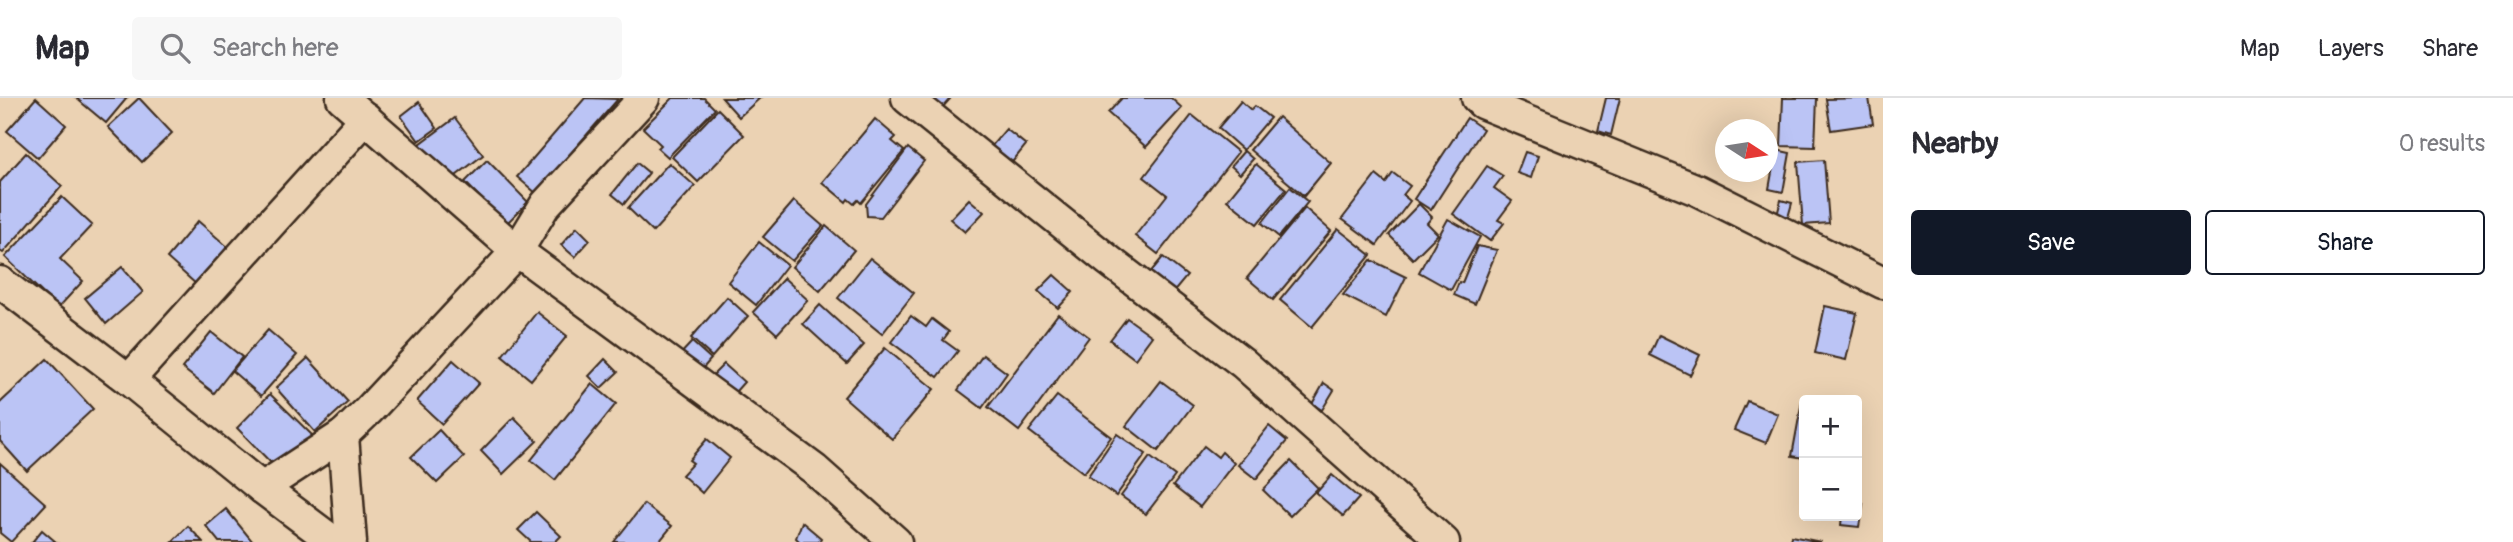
<!DOCTYPE html>
<meta charset="utf-8">
<style>
body{margin:0;font-family:Pangolin,sans-serif;background:#f7f7f7;color:#2b2b33}
.controls{position:absolute;right:21px;bottom:21px;display:grid;overflow:hidden;border-radius:7px;box-shadow:0 7px 28px #0002}
.controls button{width:63px;height:63px;display:grid;place-items:center;padding:0;border:0;border-bottom:2px solid #e1e1e2;background:#fff;color:#2b2b33;font:35px sans-serif}
.compass{position:absolute;left:1715px;top:21px;width:63px;height:63px;border-radius:50%;background:#fff;box-shadow:0 7px 28px #0002;rotate:102deg}
.list{margin:0;padding:0;list-style:none}
h2{display:flex;justify-content:space-between;align-items:center;height:91px;margin:0;padding:0 28px;font-size:30px}
h2 small{font-size:23px;font-weight:400;color:#7c7c81}
.actions{display:flex;gap:14px;padding:21px 28px}
.actions a{flex:1;padding:16px 0;border:2px solid #111827;border-radius:7px;text-align:center;font-size:24px;color:#111827}
.actions .main{background:#111827;color:#fff}
.icon{flex:none;width:38px;height:38px;fill:none;stroke:currentColor;stroke-width:2;stroke-linecap:round;stroke-linejoin:round}
.map{position:relative;flex:none;width:1883px;height:444px;overflow:hidden}
header{display:flex;align-items:center;gap:42px;box-sizing:border-box;height:98px;padding:0 35px;background:#fff;border-bottom:2px solid #e1e1e2}
header strong{font-size:33px}
nav{display:flex;gap:38px;margin-inline-start:auto;font-size:24px}
.search{width:490px;height:63px;background:#f7f7f7;display:flex;align-items:center;gap:18px;box-sizing:border-box;padding:0 24px;border-radius:7px;color:#7c7c81;font-size:26px}
main{display:flex}
aside{flex:1;background:#fff}
.map>svg:first-child{display:block}
.building{fill:#bbc4f5;stroke:#3b2a1e;stroke-width:2}
.lines{fill:none;stroke-linecap:round;stroke-linejoin:round}
.street-casing{stroke:#3b2a1e;stroke-width:35}
.street{stroke:#ebd2b3;stroke-width:30}
</style>
<header>
<strong>Map</strong>
<div class="search"><svg class="icon" aria-label="search" viewBox="0 0 24 24"><circle cx="10" cy="10" r="6"/><path d="M15 15l6 6"/></svg>Search here</div>
<nav><a>Map</a><a>Layers</a><a>Share</a></nav>
</header>
<main>
<div class="map">
<svg width="1883" height="444" viewBox="0 0 1883 444">
<rect width="100%" height="100%" fill="#ebd2b3"/>
<filter id="ink" filterUnits="userSpaceOnUse"><feTurbulence type="fractalNoise" baseFrequency=".0143" numOctaves="2"/><feDisplacementMap in="SourceGraphic" scale="14" xChannelSelector="R" yChannelSelector="G"/><feConvolveMatrix kernelMatrix="1 2 1 2 8 2 1 2 1" color-interpolation-filters="sRGB"/></filter>
<g filter="url(#ink)">
<!-- building -->
<g class="building">
<polygon points="36,0 66,27 38,60 7,33"/>
<polygon points="76,0 127,0 106,25"/>
<polygon points="139,0 172,35 142,64 108,29"/>
<polygon points="585,0 618,1 536,95 517,79"/>
<polygon points="673,0 704,0 715,11 668,59 658,50 661,47 643,30"/>
<polygon points="722,0 760,0 739,19"/>
<polygon points="929,0 949,0 950,1 941,11"/>
<polygon points="1122,0 1171,0 1182,10 1146,49 1108,15"/>
<polygon points="1606,0 1620,0 1611,37 1598,33"/>
<polygon points="1783,0 1817,0 1815,49 1781,48"/>
<polygon points="1869,0 1873,26 1831,32 1826,1"/>
<polygon points="1241,3 1251,12 1255,8 1270,20 1243,52 1218,30"/>
<polygon points="419,4 437,30 419,43 401,18"/>
<polygon points="718,11 744,37 698,84 672,59"/>
<polygon points="1192,17 1238,54 1158,156 1135,138 1167,97 1144,79"/>
<polygon points="1278,19 1331,65 1304,98 1250,52"/>
<polygon points="455,20 483,57 448,84 420,46"/>
<polygon points="1467,20 1483,31 1431,112 1414,101"/>
<polygon points="875,21 896,39 892,43 904,53 861,105 858,102 854,106 848,101 846,104 822,84"/>
<polygon points="1006,31 1026,47 1009,68 989,51"/>
<polygon points="908,50 924,63 881,119 867,118 866,106"/>
<polygon points="1776,52 1790,55 1783,94 1769,91"/>
<polygon points="1244,53 1253,61 1240,76 1231,68"/>
<polygon points="1525,54 1538,58 1531,80 1517,75"/>
<polygon points="26,55 62,88 3,155 0,153 0,84"/>
<polygon points="487,62 528,104 506,126 465,84"/>
<polygon points="1824,62 1829,125 1803,127 1798,64"/>
<polygon points="637,65 649,75 624,106 612,96"/>
<polygon points="669,65 695,88 653,134 628,110"/>
<polygon points="1256,66 1286,91 1257,126 1227,102"/>
<polygon points="1487,68 1503,78 1494,90 1512,103 1498,122 1504,125 1490,143 1453,116"/>
<polygon points="1393,75 1410,88 1403,97 1410,103 1377,147 1342,121 1376,77 1386,85"/>
<polygon points="1290,89 1308,104 1279,139 1262,125"/>
<polygon points="62,99 92,127 60,161 83,183 58,210 5,159"/>
<polygon points="969,101 984,114 965,134 950,121"/>
<polygon points="1781,102 1792,105 1787,123 1776,121"/>
<polygon points="794,103 823,128 792,163 763,139"/>
<polygon points="1419,106 1432,119 1427,125 1438,136 1413,161 1389,137"/>
<polygon points="1305,110 1331,133 1273,202 1247,180"/>
<polygon points="1448,121 1480,139 1451,192 1419,174"/>
<polygon points="198,123 229,150 197,187 167,160"/>
<polygon points="826,128 854,152 820,193 792,169"/>
<polygon points="577,129 590,142 575,159 561,147"/>
<polygon points="1338,131 1371,157 1312,229 1280,202"/>
<polygon points="759,144 787,167 756,207 728,184"/>
<polygon points="1477,148 1497,152 1475,206 1454,197 1459,184 1462,185"/>
<polygon points="1163,159 1187,178 1172,196 1149,176"/>
<polygon points="870,160 914,195 882,236 838,200"/>
<polygon points="1371,162 1406,179 1386,219 1343,197"/>
<polygon points="122,169 143,194 106,226 85,200"/>
<polygon points="1054,177 1073,194 1058,210 1038,193"/>
<polygon points="784,180 808,202 777,236 753,214"/>
<polygon points="727,199 748,218 712,259 691,240"/>
<polygon points="820,207 864,247 847,266 803,226"/>
<polygon points="1825,208 1857,215 1846,262 1815,255"/>
<polygon points="537,214 567,238 531,282 502,258"/>
<polygon points="1058,216 1089,239 1019,333 988,309"/>
<polygon points="911,218 926,229 932,221 949,234 943,242 958,253 938,279 891,244"/>
<polygon points="1127,220 1152,238 1135,261 1110,242"/>
<polygon points="268,232 297,257 261,298 232,273"/>
<polygon points="211,234 242,259 214,295 182,270"/>
<polygon points="1659,237 1700,257 1690,277 1650,257"/>
<polygon points="692,244 711,261 697,277 677,260"/>
<polygon points="885,250 934,291 892,341 844,299"/>
<polygon points="983,257 1007,275 982,310 958,292"/>
<polygon points="308,260 348,304 315,334 276,290"/>
<polygon points="47,261 93,311 27,373 0,343 0,305"/>
<polygon points="605,261 618,274 601,290 589,278"/>
<polygon points="453,262 479,285 442,326 417,303"/>
<polygon points="724,266 744,284 728,302 707,283"/>
<polygon points="1161,283 1193,307 1158,353 1126,328"/>
<polygon points="1324,285 1334,292 1322,312 1312,306"/>
<polygon points="592,286 616,306 555,382 531,362"/>
<polygon points="270,296 313,338 279,373 237,330"/>
<polygon points="1057,298 1111,339 1084,375 1029,333"/>
<polygon points="1747,303 1778,316 1766,345 1734,332"/>
<polygon points="1802,303 1804,303 1804,360 1792,358"/>
<polygon points="514,319 537,343 503,376 481,353"/>
<polygon points="1269,328 1287,343 1256,381 1238,367"/>
<polygon points="439,332 464,359 437,385 411,359"/>
<polygon points="1117,336 1146,356 1116,398 1088,378"/>
<polygon points="707,341 730,360 702,395 682,377 693,365 689,362"/>
<polygon points="1204,348 1218,359 1222,354 1234,365 1200,409 1173,388"/>
<polygon points="1150,359 1175,378 1146,416 1121,398"/>
<polygon points="1291,363 1318,390 1290,418 1263,392"/>
<polygon points="0,365 46,406 11,444 0,435"/>
<polygon points="1332,377 1359,400 1343,418 1316,395"/>
<polygon points="1857,405 1863,406 1859,429 1841,427 1842,418 1857,418"/>
<polygon points="644,406 672,428 659,444 614,444"/>
<polygon points="226,411 253,444 219,444 206,428"/>
<polygon points="536,414 561,438 555,444 531,444 518,432"/>
<polygon points="802,424 821,440 819,444 800,444 796,440"/>
<polygon points="188,428 203,444 172,444"/>
<polygon points="42,432 56,444 32,444"/>
<polygon points="1791,438 1821,444 1790,444"/>
</g>
<g class="lines">
<defs>
<g id="street">
<polyline points="342,0 517,153 814,371 896,444"/>
<polyline points="907,0 1108,162 1243,265 1444,444"/>
<polyline points="1477,0 1482,5 1697,92 1883,185"/>
<polyline points="0,184 129,282 262,390 334,444"/>
<polyline points="129,282 366,20"/>
<polyline points="343,337 351,444"/>
<polyline points="262,390 343,337 368,313 517,153 545,107 644,0"/>
</g>
</defs>
<!-- street casing -->
<use href="#street" class="street-casing"/>
<!-- street -->
<use href="#street" class="street"/>
</g>
</g>
</svg>
<div class="controls">
<button>+</button>
<button>−</button>
</div>
<svg class="compass" viewBox="-18 -18 36 36"><path d="M0-13l5 13h-10z" fill="#e53935"/><path d="M0 13l5-13h-10z" fill="#7c7c81"/></svg>
</div>
<aside>
<h2>Nearby<small>0 results</small></h2>
<ul class="list">
</ul>
<div class="actions"><a class="main">Save</a><a>Share</a></div>
</aside>
</main>
